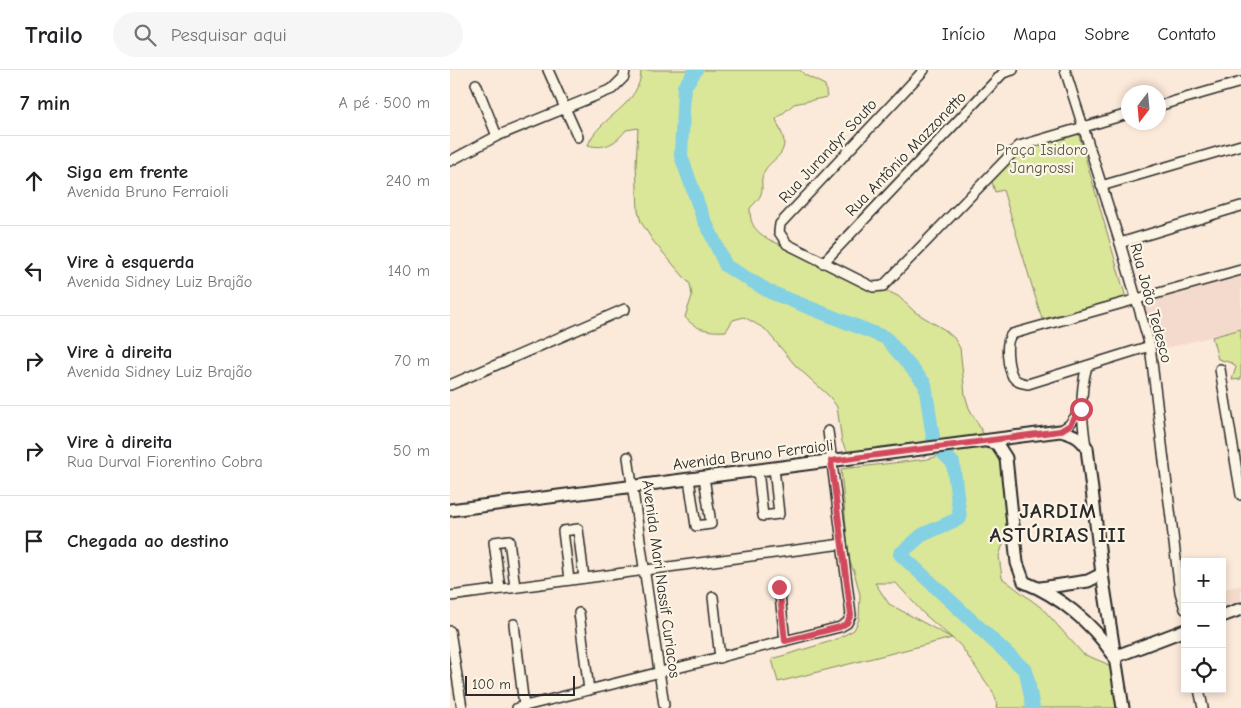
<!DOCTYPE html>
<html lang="pt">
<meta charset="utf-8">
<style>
body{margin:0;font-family:"Comic Neue",sans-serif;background:#f6f6f6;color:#202124}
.controls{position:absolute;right:15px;bottom:15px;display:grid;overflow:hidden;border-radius:0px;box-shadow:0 2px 8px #0003}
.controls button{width:45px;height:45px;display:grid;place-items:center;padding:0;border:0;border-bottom:1px solid #e0e0e0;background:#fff;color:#202124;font:25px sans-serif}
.compass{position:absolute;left:671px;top:15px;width:45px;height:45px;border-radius:50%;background:#fff;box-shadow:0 2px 8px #0003;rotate:196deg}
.scale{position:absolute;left:15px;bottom:12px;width:110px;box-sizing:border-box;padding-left:5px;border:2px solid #2b2b2b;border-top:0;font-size:14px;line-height:18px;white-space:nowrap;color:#2b2b2b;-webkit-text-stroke:4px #fcf5e5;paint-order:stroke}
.stop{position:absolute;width:15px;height:15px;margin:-11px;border:4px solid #d1495b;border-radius:50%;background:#fff}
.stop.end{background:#d1495b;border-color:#fff;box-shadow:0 1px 5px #0008}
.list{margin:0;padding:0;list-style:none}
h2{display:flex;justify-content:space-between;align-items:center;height:65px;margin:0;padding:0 20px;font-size:21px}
h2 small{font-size:16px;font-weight:400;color:#757577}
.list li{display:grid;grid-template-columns:32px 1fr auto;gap:15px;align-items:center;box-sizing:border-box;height:90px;padding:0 20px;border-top:1px solid #e0e0e0}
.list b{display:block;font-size:19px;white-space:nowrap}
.list p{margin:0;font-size:16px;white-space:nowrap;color:#757577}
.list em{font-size:16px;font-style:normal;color:#757577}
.icon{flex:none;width:28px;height:28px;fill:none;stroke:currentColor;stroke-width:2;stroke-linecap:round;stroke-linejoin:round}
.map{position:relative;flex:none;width:791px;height:638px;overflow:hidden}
header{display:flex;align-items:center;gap:30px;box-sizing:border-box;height:70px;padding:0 25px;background:#fff;border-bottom:1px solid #e0e0e0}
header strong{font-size:24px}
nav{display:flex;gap:28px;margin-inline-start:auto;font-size:18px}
.search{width:350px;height:45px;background:#f6f6f6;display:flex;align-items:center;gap:12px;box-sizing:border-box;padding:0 18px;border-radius:28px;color:#757577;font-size:19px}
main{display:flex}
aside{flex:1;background:#fff}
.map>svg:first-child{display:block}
.built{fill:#f4dacc}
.green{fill:#dae698;stroke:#828862}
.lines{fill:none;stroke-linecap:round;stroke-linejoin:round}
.river{stroke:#84d1e4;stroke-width:14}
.street-casing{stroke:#2b2b2b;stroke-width:12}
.secondary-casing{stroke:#2b2b2b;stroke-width:15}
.street{stroke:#fcf5e5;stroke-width:9}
.secondary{stroke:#fcf5e5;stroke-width:11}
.route{stroke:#d1495b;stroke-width:6}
.labels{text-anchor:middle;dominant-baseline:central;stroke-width:4.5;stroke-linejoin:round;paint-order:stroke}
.park-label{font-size:16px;fill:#575a46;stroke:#fcf5e5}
.street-label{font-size:16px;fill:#2b2b2b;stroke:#fcf5e5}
.district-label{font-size:21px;font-weight:bold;letter-spacing:1px;fill:#2b2b2b;stroke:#fcf5e5}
</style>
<header>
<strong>Trailo</strong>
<div class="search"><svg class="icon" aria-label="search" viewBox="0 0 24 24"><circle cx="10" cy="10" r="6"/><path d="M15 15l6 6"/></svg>Pesquisar aqui</div>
<nav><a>Início</a><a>Mapa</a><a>Sobre</a><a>Contato</a></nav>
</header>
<main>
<aside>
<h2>7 min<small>A pé · 500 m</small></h2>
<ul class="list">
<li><svg class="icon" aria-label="ahead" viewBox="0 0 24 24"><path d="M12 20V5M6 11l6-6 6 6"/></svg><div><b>Siga em frente</b><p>Avenida Bruno Ferraioli</p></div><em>240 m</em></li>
<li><svg class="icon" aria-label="left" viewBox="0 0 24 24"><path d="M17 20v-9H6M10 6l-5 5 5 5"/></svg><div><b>Vire à esquerda</b><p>Avenida Sidney Luiz Brajão</p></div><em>140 m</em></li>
<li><svg class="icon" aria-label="right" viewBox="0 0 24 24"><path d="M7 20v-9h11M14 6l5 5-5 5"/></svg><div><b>Vire à direita</b><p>Avenida Sidney Luiz Brajão</p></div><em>70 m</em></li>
<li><svg class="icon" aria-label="right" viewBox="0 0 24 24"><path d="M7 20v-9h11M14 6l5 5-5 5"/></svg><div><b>Vire à direita</b><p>Rua Durval Fiorentino Cobra</p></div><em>50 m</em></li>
<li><svg class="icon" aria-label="arrive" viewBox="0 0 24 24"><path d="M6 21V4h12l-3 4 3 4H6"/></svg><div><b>Chegada ao destino</b></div></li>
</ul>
</aside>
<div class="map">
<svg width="791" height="638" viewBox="0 0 791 638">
<rect width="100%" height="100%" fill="#fbe9d9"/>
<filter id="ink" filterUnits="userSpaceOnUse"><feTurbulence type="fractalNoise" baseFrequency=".02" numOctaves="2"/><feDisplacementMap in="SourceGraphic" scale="10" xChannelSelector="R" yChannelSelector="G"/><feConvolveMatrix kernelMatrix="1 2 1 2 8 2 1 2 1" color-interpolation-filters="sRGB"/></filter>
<g filter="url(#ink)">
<!-- built -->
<g class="built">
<polygon points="791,206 791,259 705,281 692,232"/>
<polygon points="791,516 791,542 772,548 772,519"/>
</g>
<!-- green -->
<g class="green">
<path d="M 191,0 L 350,0 L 355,5 L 375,15 L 377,27 L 344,34 L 326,49 C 328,56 333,64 334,71 C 335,86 321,90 315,100 C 306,116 321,119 300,138 C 300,154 304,160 318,169 L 426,219 L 437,221 L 448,226 L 465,242 L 495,260 L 504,268 L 510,278 L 515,325 L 519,338 L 556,404 L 557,451 L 557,462 L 549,486 L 552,508 L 593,539 L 633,584 L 655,593 L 664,600 L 676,638 L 546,638 L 547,633 L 543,622 L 510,575 L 474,544 L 446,513 L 425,513 L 439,534 L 502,568 L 328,612 L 322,589 L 385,570 L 404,560 L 409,549 L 410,525 L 404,501 L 399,491 L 391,399 L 478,389 L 500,383 L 499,372 L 409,385 L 398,382 L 392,372 L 387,337 L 380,327 L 345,295 L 315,259 L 294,247 L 283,250 L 276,261 C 260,262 245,260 235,247 L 242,226 L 240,214 L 203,171 L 191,152 L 188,141 L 186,94 L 188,58 L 176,60 C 166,73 155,80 138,75 C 149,46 191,36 191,0 Z"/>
<polygon points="628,62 676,228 592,249 553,120 545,122 541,109 570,78"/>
<polygon points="791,259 791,309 782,310 786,297 782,293 768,289 762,267"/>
</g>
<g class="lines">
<!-- river -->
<polyline class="river" points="246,0 234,17 231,86 252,145 276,196 320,222 436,268 475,314 484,374 503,393 510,448 472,465 450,484 576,601 583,638"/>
<defs>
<g id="street">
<polyline points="98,0 128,67"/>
<polyline points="474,0 330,154 329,162 337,174 423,217 433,216 569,76 678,44"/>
<polyline points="615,0 670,173 700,276 730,522 735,539"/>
<polyline points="26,14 47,66"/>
<polyline points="708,36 791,12"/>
<polyline points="0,91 47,66 162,19 174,7 175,0"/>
<polyline points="651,116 791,75"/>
<polyline points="670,173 791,136"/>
<polyline points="373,193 553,3 563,0"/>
<path d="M 700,276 L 578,314 C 573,313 567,313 563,307 C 558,298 554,272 562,264 L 791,200"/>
<polyline points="770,299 791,425"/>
<polyline points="0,315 175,239"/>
<polyline points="610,361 619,355 631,339"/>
<path d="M 636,377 C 632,350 629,324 637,296"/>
<polyline points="178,387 214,635"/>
<polyline points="308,400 313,446 329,444 324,398"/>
<polyline points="239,409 246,456 261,454 254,407"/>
<polyline points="119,510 113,461 128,459 134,508"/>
<polyline points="329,517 335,571"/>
<polyline points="50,519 44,472 59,470 65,517"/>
<polyline points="0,526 392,474"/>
<polyline points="263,527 270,588"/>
<polyline points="129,543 139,620"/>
<polyline points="64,554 74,636"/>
<polyline points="0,561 12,638"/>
<polyline points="749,619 753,638"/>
<polyline points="67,638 390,557 397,553 401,545 378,361"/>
</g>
<g id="secondary">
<path d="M 537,371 L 547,374 L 556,388 L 567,493 L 574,512 C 609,526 641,552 662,583"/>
<path d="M 0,440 L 610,361 C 623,364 630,367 637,378 L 652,504 L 673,638"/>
<polyline points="591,518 638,511 652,504"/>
<polyline points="772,546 791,539"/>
<polyline points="664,587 735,560"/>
</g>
</defs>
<!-- street casing -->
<use href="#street" class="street-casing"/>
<!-- secondary casing -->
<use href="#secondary" class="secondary-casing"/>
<!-- street -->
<use href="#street" class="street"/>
<!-- secondary -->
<use href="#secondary" class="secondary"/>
</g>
</g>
<g class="lines" filter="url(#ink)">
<!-- route -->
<polyline class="route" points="329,517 335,571 390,557 397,553 401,545 381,391 610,361 620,355 631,339"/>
</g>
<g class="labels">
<!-- park labels -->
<g class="park-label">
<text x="592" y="80">Praça Isidoro<tspan x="592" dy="18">Jangrossi</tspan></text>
</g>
<!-- street labels -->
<g class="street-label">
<text transform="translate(378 81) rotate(-47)">Rua Jurandyr Souto</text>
<text transform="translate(456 84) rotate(-46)">Rua Antônio Mazzonetto</text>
<text transform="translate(701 233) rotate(75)">Rua João Tedesco</text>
<text transform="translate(303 385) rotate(-7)">Avenida Bruno Ferraioli</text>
<text transform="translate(211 509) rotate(82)">Avenida Mari Nassif Curiacos</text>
</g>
<!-- district labels -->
<g class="district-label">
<text x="608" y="441">JARDIM<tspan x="608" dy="24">ASTÚRIAS III</tspan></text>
</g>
</g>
</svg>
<div class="controls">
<button>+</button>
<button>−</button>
<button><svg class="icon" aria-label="locate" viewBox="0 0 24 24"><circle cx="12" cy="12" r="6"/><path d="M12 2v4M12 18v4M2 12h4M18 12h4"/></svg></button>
</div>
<svg class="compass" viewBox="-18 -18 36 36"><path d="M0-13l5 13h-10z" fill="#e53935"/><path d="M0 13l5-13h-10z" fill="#757577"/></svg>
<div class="scale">100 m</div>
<div class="stop" style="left:631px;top:339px"></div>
<div class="stop end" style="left:329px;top:517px"></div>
</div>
</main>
